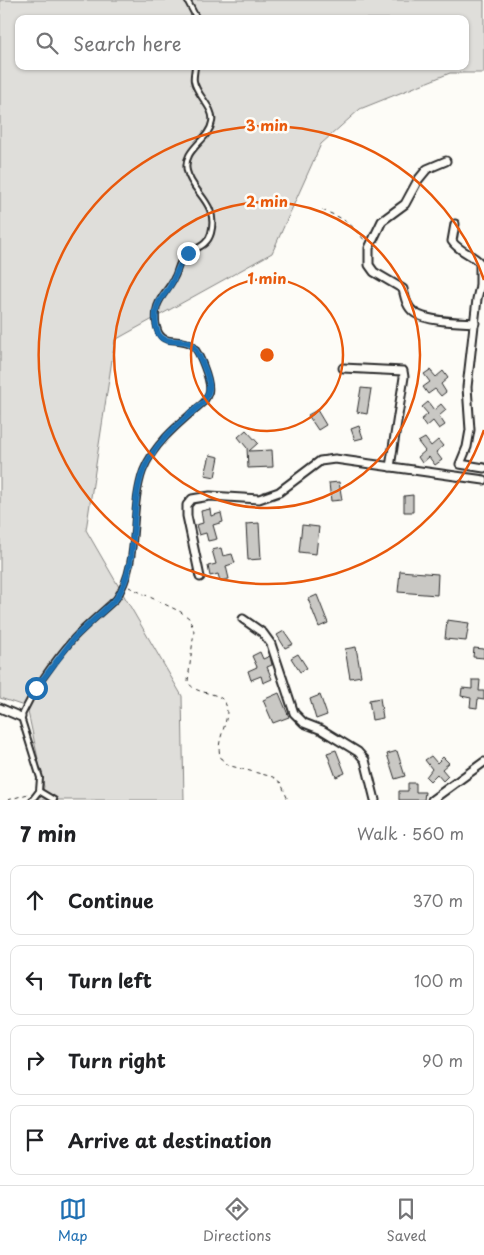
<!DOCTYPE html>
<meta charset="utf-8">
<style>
body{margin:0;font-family:"Playpen Sans",sans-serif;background:#f2f2f2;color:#202124}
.stop{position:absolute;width:15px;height:15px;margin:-11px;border:4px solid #1f6fb2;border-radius:50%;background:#fff}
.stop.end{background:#1f6fb2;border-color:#fff;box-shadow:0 1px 5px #0008}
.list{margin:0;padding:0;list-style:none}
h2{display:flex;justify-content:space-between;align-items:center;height:65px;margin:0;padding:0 20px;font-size:21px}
h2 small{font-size:16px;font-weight:400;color:#757577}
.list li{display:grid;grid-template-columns:32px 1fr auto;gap:15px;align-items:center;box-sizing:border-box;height:70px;margin:0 10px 10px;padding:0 10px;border:1px solid #e0e0e0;border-radius:10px}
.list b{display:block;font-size:19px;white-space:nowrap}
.list em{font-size:16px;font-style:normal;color:#757577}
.icon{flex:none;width:28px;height:28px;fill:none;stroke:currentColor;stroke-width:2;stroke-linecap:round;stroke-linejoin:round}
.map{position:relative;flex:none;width:484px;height:800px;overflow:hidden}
.search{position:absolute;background:#fff;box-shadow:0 1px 4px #0004;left:15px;right:15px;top:15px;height:55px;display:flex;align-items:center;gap:12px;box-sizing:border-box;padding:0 18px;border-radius:10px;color:#757577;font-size:19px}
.sheet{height:385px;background:#fff}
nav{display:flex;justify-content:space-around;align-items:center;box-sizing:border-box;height:70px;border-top:1px solid #e0e0e0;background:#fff;font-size:14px;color:#757577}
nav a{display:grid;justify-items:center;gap:2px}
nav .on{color:#1f6fb2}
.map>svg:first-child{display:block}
.green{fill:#dfdeda;stroke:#858482;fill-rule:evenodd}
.building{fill:#c9c8c4;stroke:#2b2b2b}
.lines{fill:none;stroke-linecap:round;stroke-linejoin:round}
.lane-casing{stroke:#2b2b2b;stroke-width:8}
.street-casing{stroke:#2b2b2b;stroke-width:11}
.path{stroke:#2b2b2b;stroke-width:1;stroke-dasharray:4 4;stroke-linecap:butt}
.lane{stroke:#fdfcf7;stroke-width:4}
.street{stroke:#fdfcf7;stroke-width:7}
.route{stroke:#1f6fb2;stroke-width:6}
.ring{fill:none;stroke:#e8590c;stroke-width:2.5}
.centre{fill:#e8590c;stroke:#fdfcf7;stroke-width:2.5}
.ring-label{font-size:15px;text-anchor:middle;font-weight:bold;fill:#e8590c;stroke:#fdfcf7;stroke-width:5;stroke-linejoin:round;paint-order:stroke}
</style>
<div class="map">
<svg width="484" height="800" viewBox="0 0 484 800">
<rect width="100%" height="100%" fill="#fdfcf7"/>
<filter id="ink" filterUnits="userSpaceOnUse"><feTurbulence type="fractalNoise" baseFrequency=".02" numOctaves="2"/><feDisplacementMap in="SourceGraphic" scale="10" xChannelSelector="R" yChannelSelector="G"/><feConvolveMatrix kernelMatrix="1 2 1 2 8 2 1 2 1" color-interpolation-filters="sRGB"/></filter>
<g filter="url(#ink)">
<!-- green -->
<path class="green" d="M 0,0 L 484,0 L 484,73 L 450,73 L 360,109 L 321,144 L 272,253 L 115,340 L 86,530 L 182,696 L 184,800 L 38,800 L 44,787 L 27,707 L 0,698 ZM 19,19 L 465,19 L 465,66 L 19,66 Z"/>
<!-- building -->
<g class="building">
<polygon points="430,370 436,377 443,371 448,378 441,384 446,392 441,396 435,389 428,394 423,387 430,382 424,374"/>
<polygon points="361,388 371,389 367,414 357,412"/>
<polygon points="428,402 434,410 441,404 446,410 439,416 445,425 439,429 433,421 426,427 421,420 428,414 422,407"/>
<polygon points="317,410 326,425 318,430 308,415"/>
<polygon points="359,426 363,438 355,440 351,429"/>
<polygon points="246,430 258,443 249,451 272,450 273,467 248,468 247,448 238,437"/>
<polygon points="425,438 431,446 438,440 443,446 436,452 442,460 435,465 429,457 422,463 418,457 425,451 418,442"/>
<polygon points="210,455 219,457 215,477 205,475"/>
<polygon points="339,482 342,500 331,501 329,483"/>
<polygon points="413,495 413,512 404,512 404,496"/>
<polygon points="210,509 211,516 221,513 223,522 213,525 217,539 208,541 206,533 199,535 196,525 203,523 201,511"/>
<polygon points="259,523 261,559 248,560 246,524"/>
<polygon points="302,525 319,527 316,554 299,552"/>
<polygon points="221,548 223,556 232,554 235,563 226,566 229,579 220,581 218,574 210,576 208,566 216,564 212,550"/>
<polygon points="400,571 438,574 437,595 398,592"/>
<polygon points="317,595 328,623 319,627 308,599"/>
<polygon points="447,620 469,623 466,641 445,639"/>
<polygon points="284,631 293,644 285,648 277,635"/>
<polygon points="356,647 361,676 350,678 345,649"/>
<polygon points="474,648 484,649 484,658 473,657"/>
<polygon points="260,652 263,659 270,656 272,665 267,667 272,679 263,683 261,676 251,680 248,671 257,667 252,656"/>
<polygon points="298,654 307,668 300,672 291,658"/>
<polygon points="472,680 480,680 479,691 484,691 484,700 478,699 477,708 470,707 471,698 461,696 462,688 472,689"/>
<polygon points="279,693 289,717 273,723 263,700"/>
<polygon points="320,695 327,715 316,719 310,699"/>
<polygon points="380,698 383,718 372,720 369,700"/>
<polygon points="336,750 345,773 336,777 327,753"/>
<polygon points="397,751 405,776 395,779 387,754"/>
<polygon points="431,756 437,763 443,757 449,763 442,769 448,776 443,781 437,774 430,781 426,777 432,769 425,760"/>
<polygon points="408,783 416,783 416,792 425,792 424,800 399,800 399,791 408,791"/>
</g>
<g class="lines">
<defs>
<g id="lane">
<polyline points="187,0 197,19"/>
<polyline points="39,791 54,800"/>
<path d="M 32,800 L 39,791 L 40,778 L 21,717 C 34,689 53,662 73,639 C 86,625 102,612 116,599 C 141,563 129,511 143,471 C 154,443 181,422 204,402 C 206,399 208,395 209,392 C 211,382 199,348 190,344 C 174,336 160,348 156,322 C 156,316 155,310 158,304 C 162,294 170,287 174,278 C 178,272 178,263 183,258 C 192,248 207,248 211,233 C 219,203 192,193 187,171 C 182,149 209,141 212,122 C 215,108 196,95 194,81 C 193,77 195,71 195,66"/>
</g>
<g id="street">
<path d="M 446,161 L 427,169 L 418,180 L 405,204 L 382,221 L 369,248 L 369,265 L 374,272 L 403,289 C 405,298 407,308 415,313 C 428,322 460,322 475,323"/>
<path d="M 455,224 L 452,241 C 458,251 472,254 480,263 L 480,286"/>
<polyline points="484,284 480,286 477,299 467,387 470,430 467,447 460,464 484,468"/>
<polyline points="343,368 403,371 404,377 390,467"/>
<polyline points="200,577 187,516 187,505 192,499 210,496 259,499 279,492 320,461 335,459 484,480"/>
<polyline points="243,619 263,633 271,644 294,713 304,723 322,730 358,752 365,760 375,800"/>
<polyline points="0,708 21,717"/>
<polyline points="432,800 484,762"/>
</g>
</defs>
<!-- lane casing -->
<use href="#lane" class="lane-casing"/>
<!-- street casing -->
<use href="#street" class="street-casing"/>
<!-- path -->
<g class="path">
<path d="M 322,210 C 345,219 350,222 365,241"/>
<path d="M 129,587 L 181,612 L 189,618 L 194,631 L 188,681 C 194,697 221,689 226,705 C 232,724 207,749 227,765 L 273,777 L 281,783 L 288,800"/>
<polyline points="8,800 31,793"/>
</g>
<!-- lane -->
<use href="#lane" class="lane"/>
<!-- street -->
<use href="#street" class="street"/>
</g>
</g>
<g class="lines" filter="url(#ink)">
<!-- route -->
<path class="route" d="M 36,688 L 74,638 L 116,599 C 141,562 128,511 143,471 C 154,443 181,422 204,402 C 207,396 210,391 209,384 C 208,375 197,346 189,343 C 182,340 174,342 166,340 C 153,336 154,312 159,302 C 162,296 167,292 170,286 C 177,275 178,263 188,253"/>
</g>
<!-- distance rings -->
<g class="ring">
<circle cx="267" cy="355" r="76"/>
<circle cx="267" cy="355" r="153"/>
<path d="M484 430A229 229 0 1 1 484 280"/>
</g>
<circle cx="267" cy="355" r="8" class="centre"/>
<g class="ring-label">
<text x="267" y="131">3 min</text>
<text x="267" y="207">2 min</text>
<text x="267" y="284">1 min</text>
</g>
</svg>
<div class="stop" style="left:36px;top:688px"></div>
<div class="stop end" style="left:188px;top:253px"></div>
<div class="search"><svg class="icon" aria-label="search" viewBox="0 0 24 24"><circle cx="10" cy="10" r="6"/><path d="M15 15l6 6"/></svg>Search here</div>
</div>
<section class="sheet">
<h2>7 min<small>Walk · 560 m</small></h2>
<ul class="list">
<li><svg class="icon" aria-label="ahead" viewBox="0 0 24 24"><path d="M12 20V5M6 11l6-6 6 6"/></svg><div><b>Continue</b></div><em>370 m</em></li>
<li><svg class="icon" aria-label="left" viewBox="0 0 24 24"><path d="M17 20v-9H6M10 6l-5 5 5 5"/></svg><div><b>Turn left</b></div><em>100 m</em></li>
<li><svg class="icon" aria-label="right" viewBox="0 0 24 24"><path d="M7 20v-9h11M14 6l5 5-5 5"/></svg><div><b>Turn right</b></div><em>90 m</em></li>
<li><svg class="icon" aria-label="arrive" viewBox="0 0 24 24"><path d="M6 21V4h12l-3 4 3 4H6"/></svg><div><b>Arrive at destination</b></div></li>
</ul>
</section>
<nav>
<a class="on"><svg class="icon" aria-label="map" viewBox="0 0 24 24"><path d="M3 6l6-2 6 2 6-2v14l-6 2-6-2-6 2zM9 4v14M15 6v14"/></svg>Map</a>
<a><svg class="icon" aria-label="directions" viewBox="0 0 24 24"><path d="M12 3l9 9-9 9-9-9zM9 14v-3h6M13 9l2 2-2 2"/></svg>Directions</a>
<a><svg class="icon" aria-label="saved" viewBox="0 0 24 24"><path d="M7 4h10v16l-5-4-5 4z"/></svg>Saved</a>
</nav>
